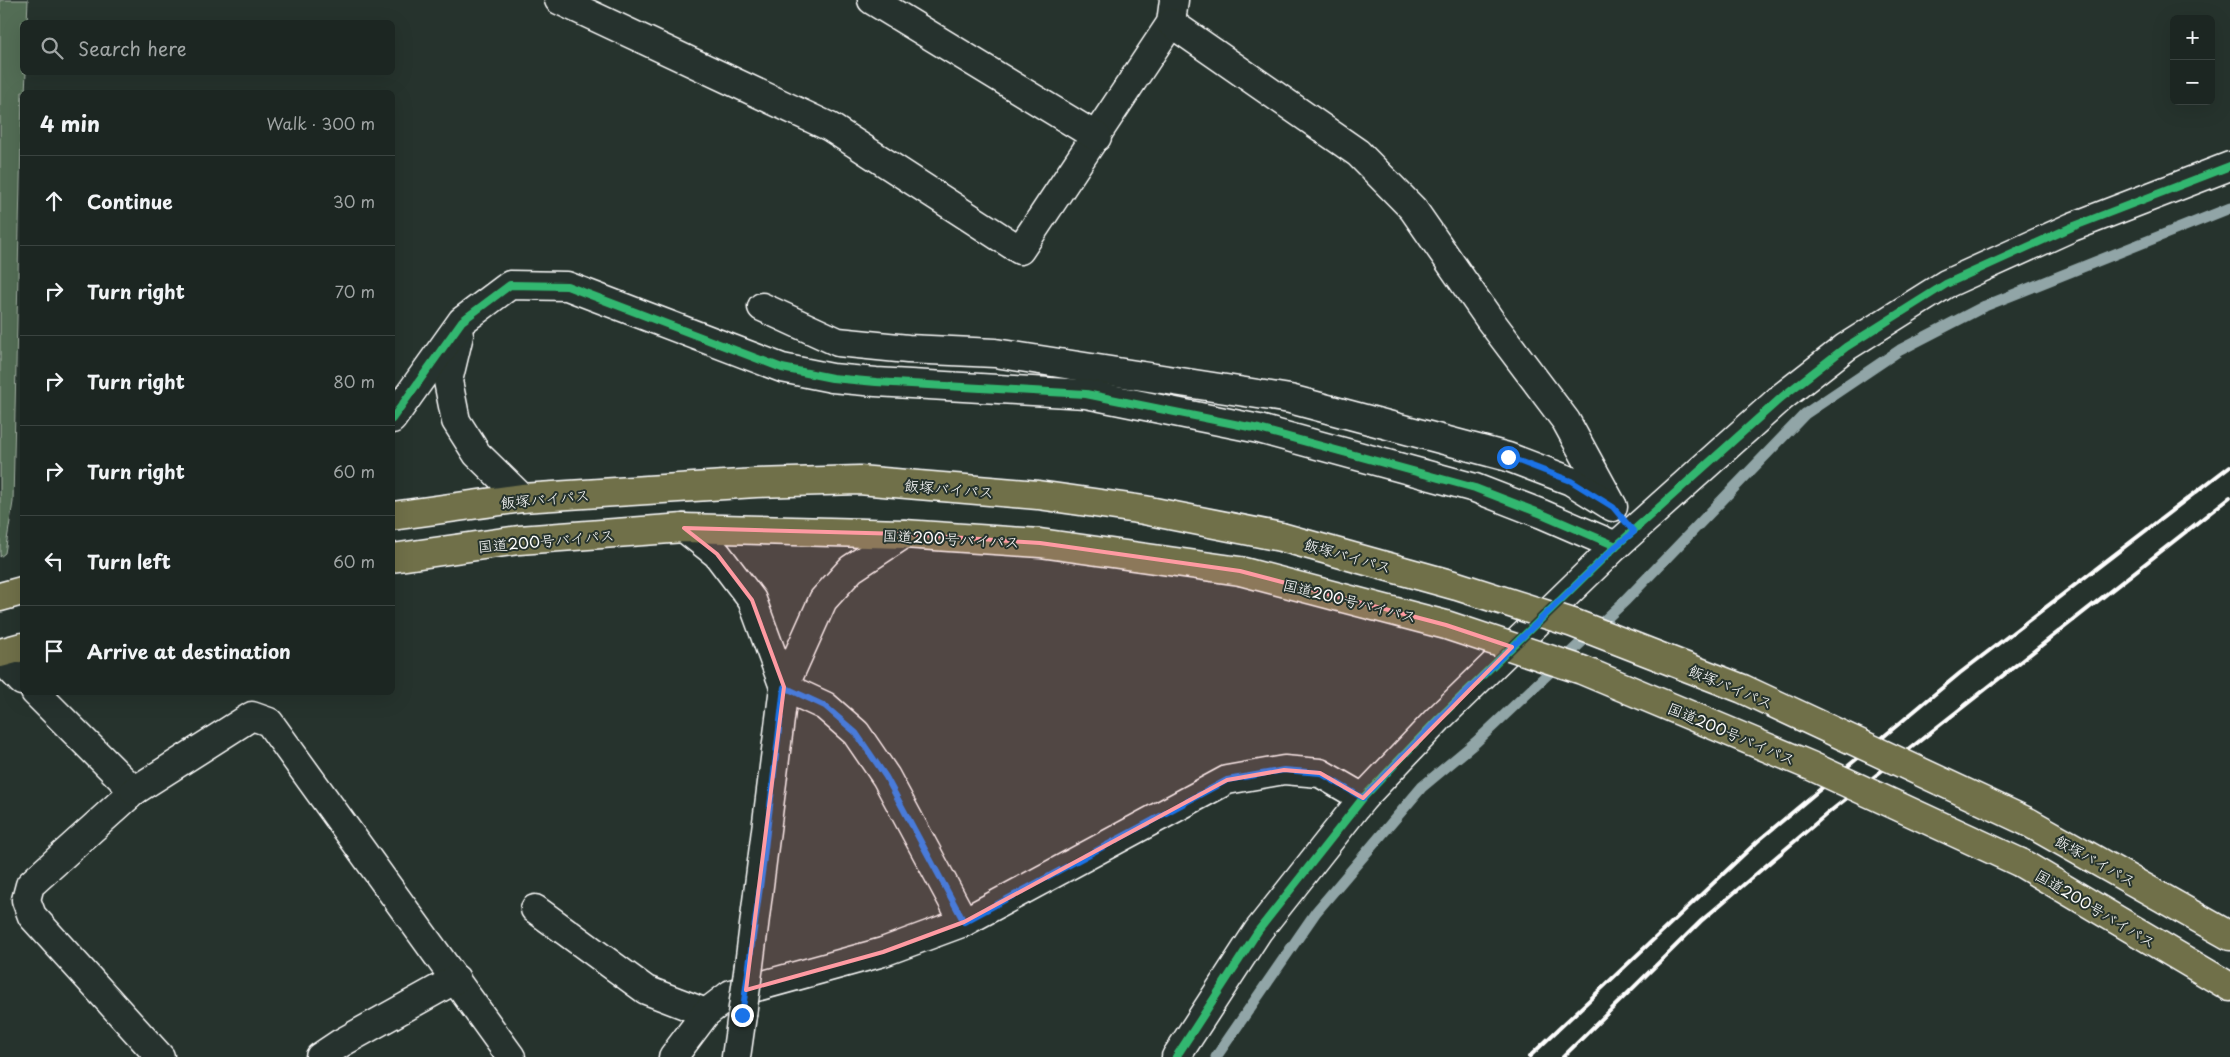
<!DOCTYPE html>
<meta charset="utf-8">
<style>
body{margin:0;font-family:"Playpen Sans","Klee One",sans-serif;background:#29322f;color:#f1f3f6}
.controls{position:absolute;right:15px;top:15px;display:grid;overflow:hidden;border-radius:8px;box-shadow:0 5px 20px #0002}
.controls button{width:45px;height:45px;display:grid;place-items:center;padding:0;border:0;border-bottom:1px solid #3a4340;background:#1c2622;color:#f1f3f6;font:25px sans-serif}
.stop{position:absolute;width:15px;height:15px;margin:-11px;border:4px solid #1a73e8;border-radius:50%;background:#fff}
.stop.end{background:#1a73e8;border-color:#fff;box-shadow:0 1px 5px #0008}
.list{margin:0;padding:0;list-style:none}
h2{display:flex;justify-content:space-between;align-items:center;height:65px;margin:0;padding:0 20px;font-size:21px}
h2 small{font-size:16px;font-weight:400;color:#a0a5a5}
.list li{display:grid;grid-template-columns:32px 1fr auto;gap:15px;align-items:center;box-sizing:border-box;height:90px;padding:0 20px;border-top:1px solid #3a4340}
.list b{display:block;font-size:19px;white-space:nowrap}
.list em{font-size:16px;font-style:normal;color:#a0a5a5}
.icon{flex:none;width:28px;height:28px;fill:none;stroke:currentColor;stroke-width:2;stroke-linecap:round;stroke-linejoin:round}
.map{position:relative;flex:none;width:2230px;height:1057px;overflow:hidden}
.search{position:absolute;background:#1c2622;box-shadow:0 5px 20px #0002;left:20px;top:20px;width:375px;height:55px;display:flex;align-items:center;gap:12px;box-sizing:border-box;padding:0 18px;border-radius:8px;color:#a0a5a5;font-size:19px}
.panel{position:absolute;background:#1c2622;box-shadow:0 5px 20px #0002;left:20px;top:90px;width:375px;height:605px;border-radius:8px}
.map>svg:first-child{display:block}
.green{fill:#536d54;stroke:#a9b6aa}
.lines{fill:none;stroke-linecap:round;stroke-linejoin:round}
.stream{stroke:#91a5a7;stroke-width:11}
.minor-casing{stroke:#fff;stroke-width:31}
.highway-casing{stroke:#fff;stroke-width:31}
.minor{stroke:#26332d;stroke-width:28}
.highway{stroke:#70704a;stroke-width:28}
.rail{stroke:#fff;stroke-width:4}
.minor-bridge-casing{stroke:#fff;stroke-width:31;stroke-linecap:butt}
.highway-bridge-casing{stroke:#fff;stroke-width:31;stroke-linecap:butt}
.minor-bridge{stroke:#26332d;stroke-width:28}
.highway-bridge{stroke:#70704a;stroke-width:28}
.cycleway-casing{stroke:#26332d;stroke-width:11}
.cycleway{stroke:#33b770;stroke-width:8}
.route{stroke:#1a73e8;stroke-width:6}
.marked{fill:#ff9aa2;fill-opacity:0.2;stroke:#ff9aa2;stroke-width:4;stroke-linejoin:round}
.labels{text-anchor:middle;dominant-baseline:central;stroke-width:4;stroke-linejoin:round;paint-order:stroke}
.street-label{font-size:15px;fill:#fff;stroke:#26332d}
</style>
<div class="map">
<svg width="2230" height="1057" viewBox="0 0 2230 1057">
<rect width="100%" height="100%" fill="#26332d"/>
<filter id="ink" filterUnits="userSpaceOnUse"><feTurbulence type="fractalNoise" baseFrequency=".02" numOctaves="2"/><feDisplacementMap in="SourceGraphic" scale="10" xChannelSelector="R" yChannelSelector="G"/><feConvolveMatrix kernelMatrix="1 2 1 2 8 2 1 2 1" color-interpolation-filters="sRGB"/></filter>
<g filter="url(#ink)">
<!-- green -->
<polygon class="green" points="0,0 28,0 27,22 22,22 22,72 26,73 25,92 22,92 13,502 5,553 0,557"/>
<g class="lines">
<!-- stream -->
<polyline class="stream" points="1216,1057 1316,912 1422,787 1476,742 1626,600 1805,414 1900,350 1985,306 2230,208"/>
<defs>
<g id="minor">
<polyline points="559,0 830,127 1020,250 1171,23 1174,0"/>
<polyline points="872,0 1097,137"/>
<polyline points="1171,23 1358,153 1413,209 1490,320 1566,421 1612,505"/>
<polyline points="762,307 838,342 908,349 995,353 1290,399 1508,457 1571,481 1613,507"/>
<polyline points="459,335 448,381 456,421 477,454 522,498"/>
<polyline points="392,419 462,321 510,285 567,286 782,368 832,378 876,382 1086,394 1259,429 1475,488 1542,514 1616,546"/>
<polyline points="684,528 717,554 752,600 784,687 825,706 856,733 886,777 964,922"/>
<polyline points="0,658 22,681"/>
<polyline points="35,692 134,791 30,885 26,900 32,916 160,1057"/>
<polyline points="134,791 252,716 269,722 511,1057"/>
<polyline points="535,909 646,990 706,1013"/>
<polyline points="749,965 784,687 823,600 851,569 904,534"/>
<polyline points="320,1057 341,1043 456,979"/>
<polyline points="673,1057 706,1013 731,994 883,952 964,922 1227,780 1284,770 1320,773 1363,798"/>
<polyline points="736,1057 742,1015"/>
<polyline points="1176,1057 1258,931 1363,798 1438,719 1616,546 1782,397 1846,347 1946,284 2072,227 2230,166"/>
</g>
<g id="highway">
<polyline points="392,516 522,498 756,483 859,480 1038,495 1144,510 1281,537"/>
<polyline points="392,558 519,540 684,528 904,534 1040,543 1240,571"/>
<polyline points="0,597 22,591"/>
<polyline points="0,653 22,647"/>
<polyline points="2028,822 2230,936"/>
<polyline points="2021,863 2230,987"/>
</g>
</defs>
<!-- minor casing -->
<use href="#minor" class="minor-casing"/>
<!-- highway casing -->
<use href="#highway" class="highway-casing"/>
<!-- minor -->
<use href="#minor" class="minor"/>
<!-- highway -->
<use href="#highway" class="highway"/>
<!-- rail -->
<g class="rail">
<polyline points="1529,1057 1758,841 1960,673 2230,466"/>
<polyline points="1563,1057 1701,921 1828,813 2230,497"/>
</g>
<defs>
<polyline id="minor-bridge" points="742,1015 749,965"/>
<g id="highway-bridge">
<polyline points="1281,537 1457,586 1573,623 1743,689 2028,822"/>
<polyline points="1240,571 1446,625 1582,670 1811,766 2021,863"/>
</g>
</defs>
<!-- minor-bridge casing -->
<use href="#minor-bridge" class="minor-bridge-casing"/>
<!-- highway-bridge casing -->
<use href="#highway-bridge" class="highway-bridge-casing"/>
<!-- minor-bridge -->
<use href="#minor-bridge" class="minor-bridge"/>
<!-- highway-bridge -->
<use href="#highway-bridge" class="highway-bridge"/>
<defs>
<g id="cycleway">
<polyline points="392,419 462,321 510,285 567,286 782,368 832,378 876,382 1086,394 1259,429 1475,488 1542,514 1616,546"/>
<polyline points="1176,1057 1258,931 1363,798 1438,719 1616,546 1782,397 1846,347 1946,284 2072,227 2230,166"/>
</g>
</defs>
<!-- cycleway casing -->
<use href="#cycleway" class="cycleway-casing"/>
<!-- cycleway -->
<use href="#cycleway" class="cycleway"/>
</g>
</g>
<g class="lines" filter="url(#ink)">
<!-- route -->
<polyline class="route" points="742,1015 763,866 784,687 825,706 856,733 886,777 964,922 1227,780 1284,770 1320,773 1363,798 1438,719 1616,546 1634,532 1613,507 1571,481 1508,457"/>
</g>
<!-- marked area -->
<path class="marked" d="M 684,528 L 904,534 L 1040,543 L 1240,571 L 1446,625 L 1512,647 L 1363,798 L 1320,773 L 1284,770 L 1227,780 L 964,922 L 883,952 L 746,990 L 784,687 L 752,600 L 717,554 Z"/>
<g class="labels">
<!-- street labels -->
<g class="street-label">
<text transform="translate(949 488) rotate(5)">飯塚バイパス</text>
<text transform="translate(545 498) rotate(-5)">飯塚バイパス</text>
<text transform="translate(951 538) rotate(3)">国道200号バイパス</text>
<text transform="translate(546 540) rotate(-5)">国道200号バイパス</text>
<text transform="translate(1348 555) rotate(16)">飯塚バイパス</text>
<text transform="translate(1350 600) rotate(14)">国道200号バイパス</text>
<text transform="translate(1731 686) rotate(23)">飯塚バイパス</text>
<text transform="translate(1732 733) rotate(23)">国道200号バイパス</text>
<text transform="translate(2096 860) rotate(29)">飯塚バイパス</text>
<text transform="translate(2096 908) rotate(31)">国道200号バイパス</text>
</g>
</g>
</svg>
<div class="controls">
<button>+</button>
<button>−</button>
</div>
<div class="stop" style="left:1508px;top:457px"></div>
<div class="stop end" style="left:742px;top:1015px"></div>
<div class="search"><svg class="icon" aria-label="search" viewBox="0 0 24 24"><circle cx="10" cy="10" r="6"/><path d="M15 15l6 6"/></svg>Search here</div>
<section class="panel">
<h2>4 min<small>Walk · 300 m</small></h2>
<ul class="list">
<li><svg class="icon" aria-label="ahead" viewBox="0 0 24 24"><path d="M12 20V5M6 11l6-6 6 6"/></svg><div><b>Continue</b></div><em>30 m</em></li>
<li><svg class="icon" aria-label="right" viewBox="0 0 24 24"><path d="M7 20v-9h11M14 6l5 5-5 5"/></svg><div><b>Turn right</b></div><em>70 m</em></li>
<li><svg class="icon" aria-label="right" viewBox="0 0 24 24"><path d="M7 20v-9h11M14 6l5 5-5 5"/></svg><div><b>Turn right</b></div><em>80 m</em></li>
<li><svg class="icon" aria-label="right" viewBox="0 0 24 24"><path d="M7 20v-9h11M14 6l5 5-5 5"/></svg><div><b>Turn right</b></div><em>60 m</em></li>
<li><svg class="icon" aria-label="left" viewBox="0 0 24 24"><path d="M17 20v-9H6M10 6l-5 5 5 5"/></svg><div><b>Turn left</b></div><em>60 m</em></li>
<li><svg class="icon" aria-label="arrive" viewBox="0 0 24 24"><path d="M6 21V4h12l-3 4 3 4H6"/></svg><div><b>Arrive at destination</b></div></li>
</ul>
</section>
</div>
